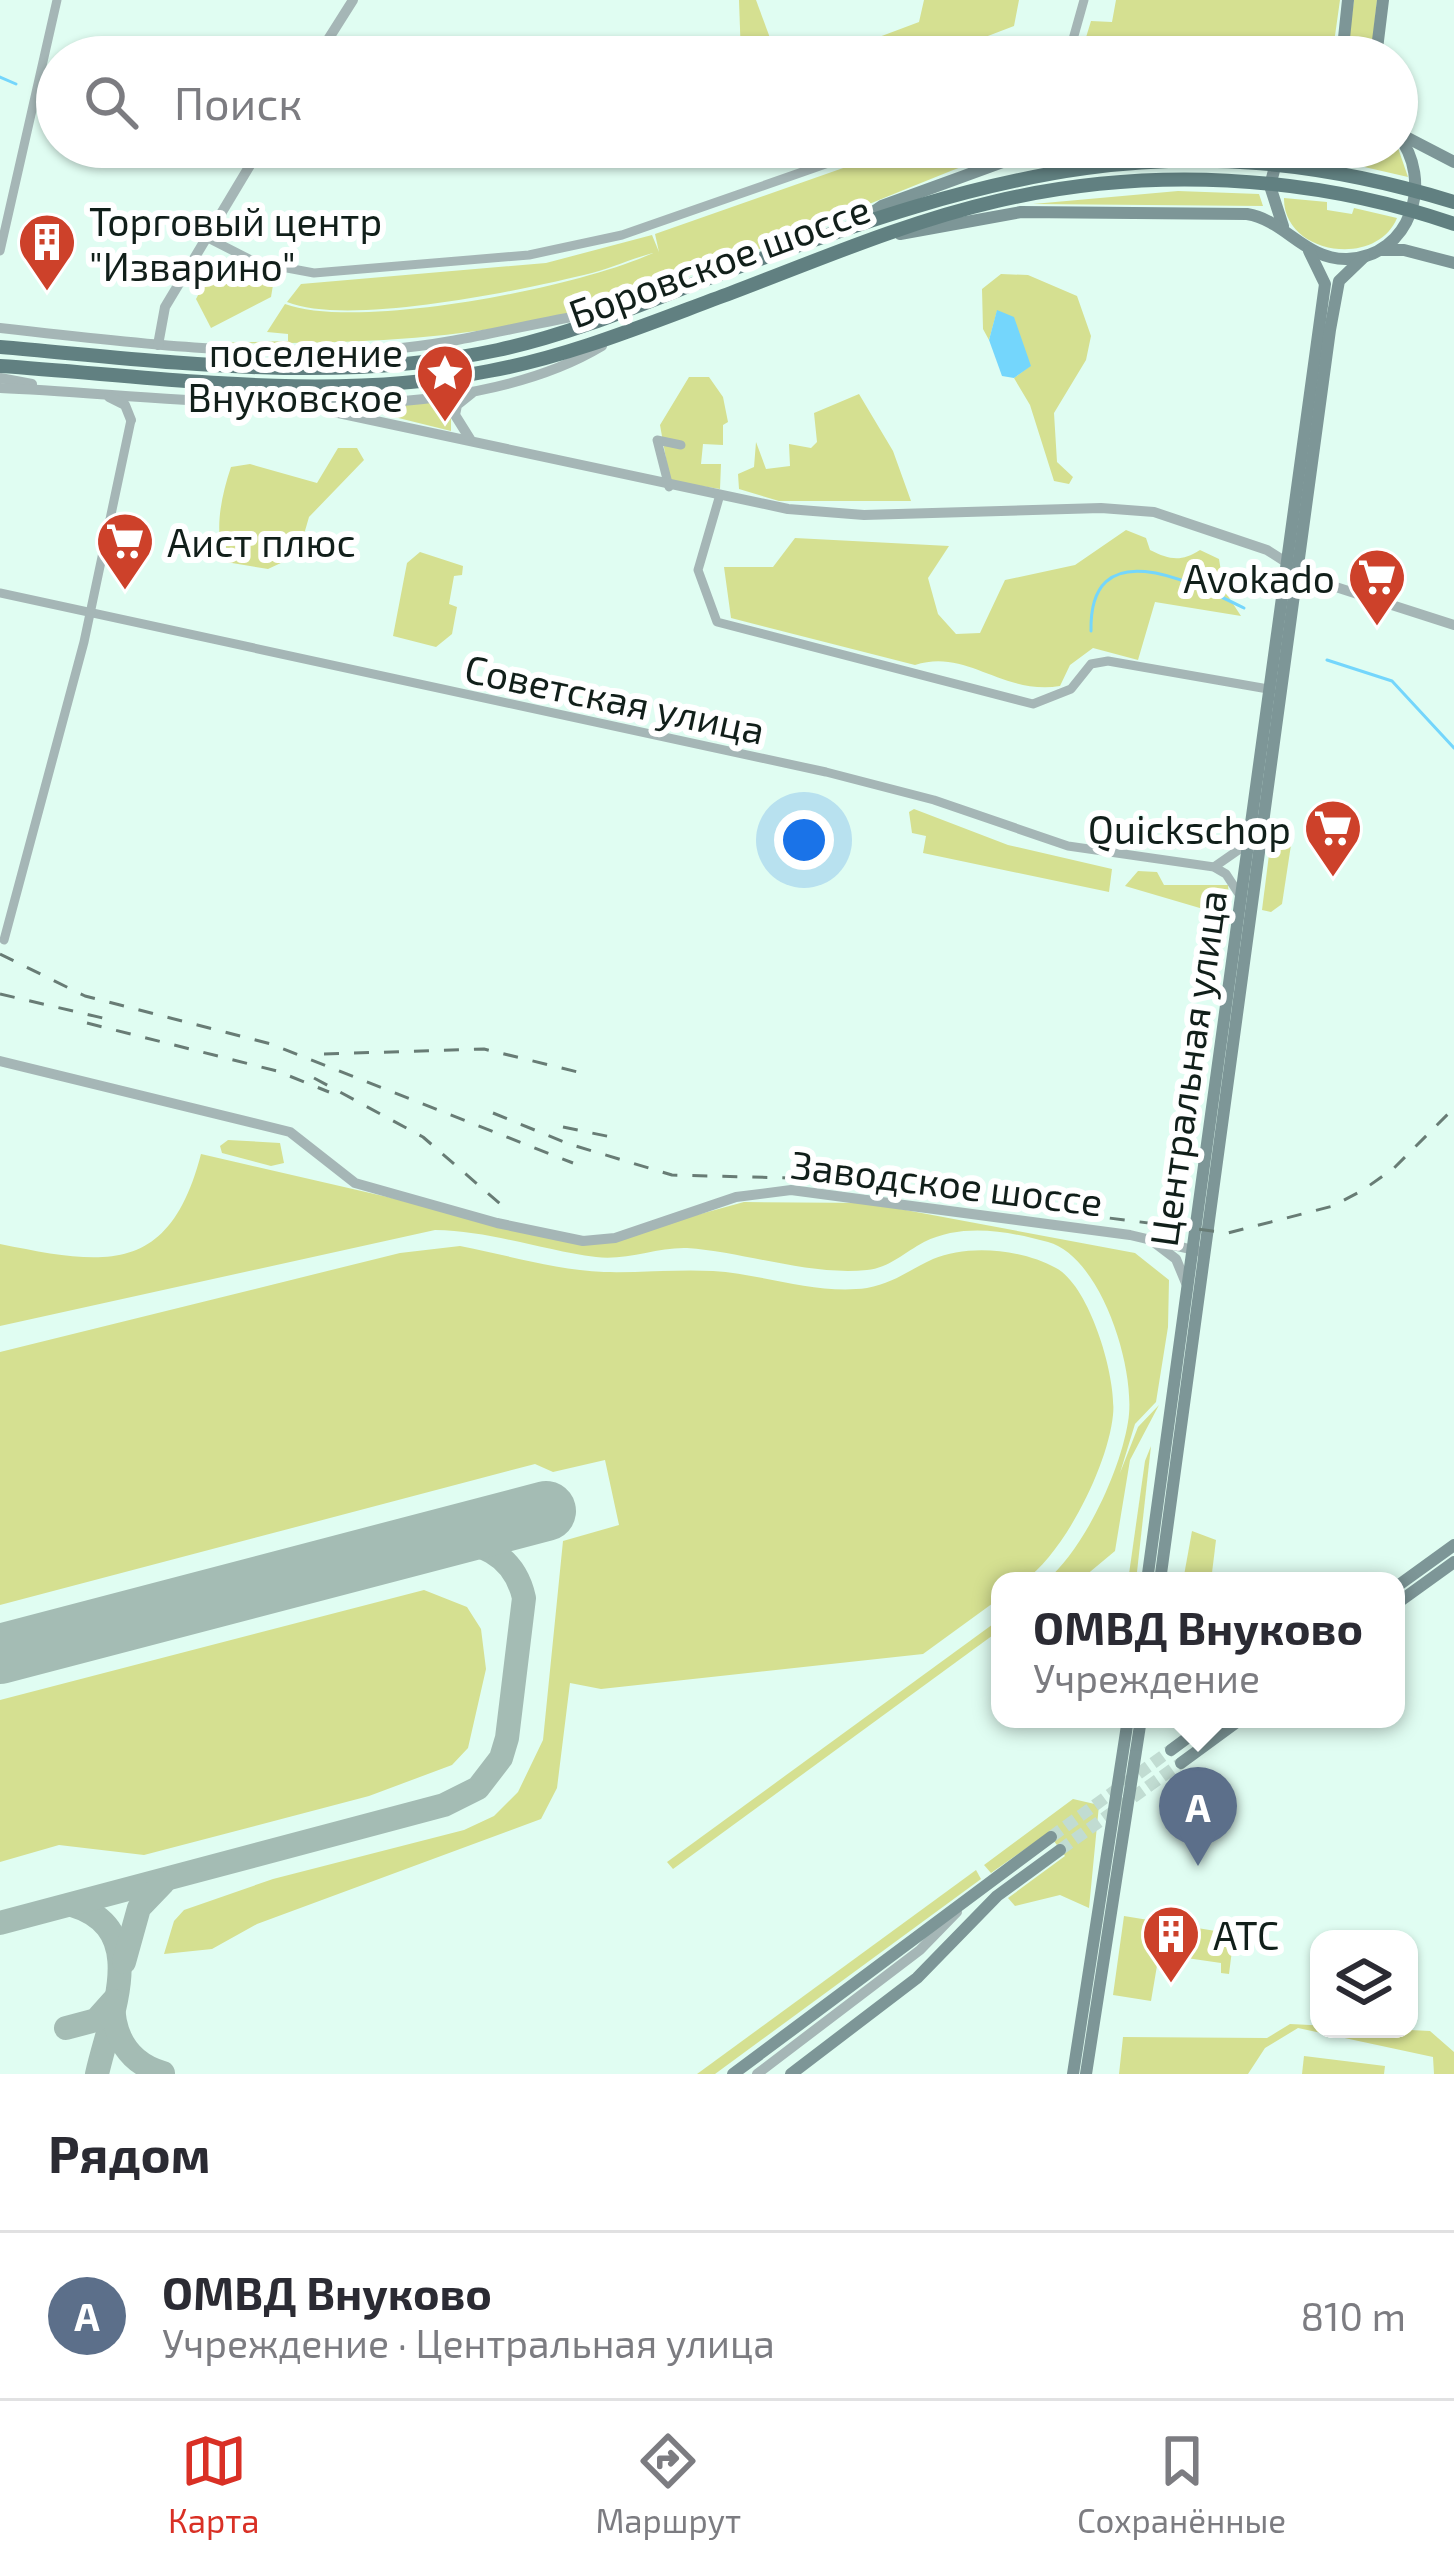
<!DOCTYPE html>
<html lang="ru">
<meta charset="utf-8">
<style>
body{margin:0;font-family:"Exo 2",sans-serif;background:#f7f7f7;color:#2b2b33}
.controls{position:absolute;right:36px;bottom:36px;display:grid;overflow:hidden;border-radius:24px;box-shadow:0 3px 9px #0004}
.controls button{width:108px;height:108px;display:grid;place-items:center;padding:0;border:0;border-bottom:3px solid #e1e1e2;background:#fff;color:#2b2b33;font:60px sans-serif}
.you{position:absolute;left:804px;top:840px;width:42px;height:42px;margin:-30px;border:9px solid #fff;border-radius:50%;background:#1a73e8;box-shadow:0 0 0 18px #1a73e833}
.badge{display:grid;place-items:center;width:78px;height:78px;border-radius:50%;background:#d93025;color:#fff;font-size:39px;font-weight:700}
.pin{position:absolute;translate:-50% -99px;filter:drop-shadow(0 3px 6px #0008)}
.pin::after{content:'';position:absolute;top:63px;width:42px;height:36px;background:inherit;clip-path:polygon(0 0,100% 0,50% 100%)}
.popup{position:absolute;left:991px;top:1572px;width:414px;height:156px;box-sizing:border-box;display:grid;place-content:center;border-radius:24px;background:#fff;filter:drop-shadow(0 3px 9px #0005);font-size:39px;white-space:nowrap;color:#7c7c81}
.popup b{font-size:45px;color:#2b2b33}
.popup::after{content:'';position:absolute;left:50%;top:100%;margin-left:-24px;border:24px solid transparent;border-top-color:#fff}
.list{margin:0;padding:0;list-style:none}
h2{display:flex;justify-content:space-between;align-items:center;height:156px;margin:0;padding:0 48px;font-size:51px}
h2 small{font-size:39px;font-weight:400;color:#7c7c81}
.list li{display:grid;grid-template-columns:78px 1fr auto;gap:36px;align-items:center;box-sizing:border-box;height:168px;padding:0 48px;border-top:3px solid #e1e1e2}
.list b{display:block;font-size:45px;white-space:nowrap}
.list p{margin:0;font-size:39px;white-space:nowrap;color:#7c7c81}
.list em{font-size:39px;font-style:normal;color:#7c7c81}
.icon{flex:none;width:66px;height:66px;fill:none;stroke:currentColor;stroke-width:2;stroke-linecap:round;stroke-linejoin:round}
.map{position:relative;flex:none;width:1454px;height:2074px;overflow:hidden}
.search{position:absolute;background:#fff;box-shadow:0 3px 9px #0004;left:36px;right:36px;top:36px;height:132px;display:flex;align-items:center;gap:30px;box-sizing:border-box;padding:0 42px;border-radius:66px;color:#7c7c81;font-size:45px}
.sheet{height:324px;background:#fff}
nav{display:flex;justify-content:space-around;align-items:center;box-sizing:border-box;height:168px;border-top:3px solid #e1e1e2;background:#fff;font-size:33px;color:#7c7c81}
nav a{display:grid;justify-items:center;gap:6px}
nav .on{color:#d93025}
.map>svg:first-child{display:block}
.green{fill:#d5e091}
.water{fill:#74d6fc}
.lines{fill:none;stroke-linecap:round;stroke-linejoin:round}
.stream{stroke:#74d6fc;stroke-width:3}
.taxiway{stroke:#a4bcb4;stroke-width:24}
.runway{stroke:#a4bcb4;stroke-width:60}
.secondary-tunnel{stroke:#c1dcd2;stroke-width:12;stroke-dasharray:12 6;stroke-linecap:butt}
.minor{stroke:#a5b6b6;stroke-width:9}
.tertiary{stroke:#a5b6b6;stroke-width:10}
.secondary{stroke:#7d9697;stroke-width:12}
.primary{stroke:#618081;stroke-width:14}
.rail{stroke:#687c75;stroke-width:3;stroke-dasharray:15 15;stroke-linecap:butt}
.labels{text-anchor:middle;dominant-baseline:central;stroke-width:12;stroke-linejoin:round;paint-order:stroke}
.poi-label{font-size:39px;fill:#111f1a;stroke:#fff;text-anchor:start}
.street-label{font-size:39px;fill:#111f1a;stroke:#fff}
</style>
<div class="map">
<svg width="1454" height="2074" viewBox="0 0 1454 2074">
<rect width="100%" height="100%" fill="#e0fdf2"/>
<!-- green -->
<g class="green">
<polygon points="739,0 756,0 777,57 741,57"/>
<polygon points="924,0 1019,0 1014,26 933,57 869,57 863,43 919,22"/>
<polygon points="1116,0 1340,0 1332,57 1080,57 1091,21 1112,22"/>
<polygon points="1354,0 1377,0 1371,57 1346,57"/>
<polygon points="1397,145 1408,177 1360,166 1361,155 1335,151 1333,160 1287,154 1291,147"/>
<path d="M 903,147 L 1015,147 C 877,196 744,263 604,304 C 475,342 347,344 214,343 L 288,341 L 288,334 L 267,332 L 285,304 C 359,331 580,287 653,253 C 633,258 612,268 592,273 C 524,290 348,327 287,302 L 301,284 L 546,263 L 652,235 L 659,252 L 655,234 Z"/>
<path d="M 1079,147 L 1272,147 L 1269,152 C 1179,142 1089,153 1000,168 Z"/>
<polygon points="1178,191 1259,194 1263,206 1033,204"/>
<path d="M 1284,198 L 1327,202 L 1327,210 L 1352,214 L 1354,208 L 1397,218 C 1376,269 1283,254 1284,198 Z"/>
<polygon points="219,256 274,279 271,297 211,328 196,299"/>
<polygon points="1001,274 1028,275 1077,296 1091,336 1086,360 1054,413 1057,462 1073,477 1069,484 1054,481 1030,405 1014,378 1030,366 997,311 989,340 983,329 982,289"/>
<polygon points="689,377 709,377 723,397 728,422 723,425 723,445 703,444 701,464 721,464 720,489 670,481 660,425"/>
<polygon points="859,394 893,451 911,501 779,501 739,489 738,474 754,467 756,442 766,469 790,466 789,444 811,448 817,442 814,413"/>
<polygon points="451,400 451,431 362,409"/>
<path d="M 338,448 L 357,448 L 364,460 L 309,517 L 298,555 L 268,569 L 226,562 C 213,533 221,497 231,467 L 250,464 L 317,483 Z"/>
<path d="M 1126,530 L 1146,538 L 1150,550 C 1170,560 1181,562 1200,550 L 1219,559 L 1224,590 L 1241,616 L 1155,602 L 1138,660 L 1093,648 L 1070,665 L 1060,686 C 1001,695 967,648 915,665 L 731,618 L 724,567 L 773,567 L 795,538 L 949,546 L 928,578 L 938,614 L 956,634 L 980,633 L 1005,580 L 1075,565 Z"/>
<polygon points="420,552 463,566 462,575 454,576 449,604 457,607 452,634 436,647 393,636 407,563"/>
<polygon points="914,809 1008,845 1112,869 1109,892 923,853 926,836 912,833 909,812"/>
<polygon points="1273,823 1282,825 1291,845 1282,904 1271,912 1262,910"/>
<polygon points="1138,871 1157,872 1164,885 1228,885 1230,910 1210,911 1125,886"/>
<polygon points="228,1140 280,1143 284,1163 271,1166 222,1153 220,1146"/>
<path d="M 201,1154 L 591,1244 L 744,1202 L 868,1203 L 1135,1253 L 1169,1280 L 1168,1327 L 1156,1402 L 1135,1424 L 1120,1473 L 1138,1427 L 1159,1405 L 1130,1460 L 1115,1551 L 1079,1581 L 1046,1581 C 1084,1549 1120,1472 1128,1422 C 1137,1372 1102,1257 1048,1242 C 1007,1231 963,1223 924,1242 C 905,1252 889,1268 867,1270 C 809,1276 745,1252 687,1248 C 657,1247 626,1261 596,1257 C 542,1250 491,1231 435,1230 L 0,1326 L 0,1244 C 104,1265 169,1277 201,1154 Z"/>
<path d="M 460,1246 C 507,1255 556,1270 604,1272 C 640,1273 677,1269 713,1271 C 763,1274 816,1295 867,1288 C 894,1283 909,1270 933,1259 C 968,1244 1022,1249 1056,1268 C 1090,1286 1117,1378 1113,1415 C 1108,1465 1065,1552 1024,1581 L 1000,1581 L 1000,1598 L 923,1654 L 601,1689 L 570,1683 L 557,1788 L 541,1819 L 257,1924 L 212,1949 L 164,1954 L 174,1921 L 184,1910 L 273,1879 L 464,1830 L 494,1816 L 518,1792 L 543,1740 L 563,1541 L 619,1525 L 605,1460 L 553,1472 L 535,1464 L 0,1605 L 0,1352 L 400,1253 Z"/>
<polygon points="1151,1446 1136,1581 1128,1581 1145,1461"/>
<polygon points="1192,1531 1216,1540 1211,1581 1183,1581"/>
<polygon points="424,1590 467,1607 481,1629 486,1669 468,1748 452,1765 369,1796 144,1855 59,1845 0,1862 0,1700"/>
<polygon points="1000,1619 1000,1630 673,1869 667,1862"/>
<polygon points="1073,1799 1099,1805 1089,1908 1060,1895 1015,1906 1008,1898 1065,1856 1048,1833 991,1873 984,1865"/>
<polygon points="976,1870 981,1879 715,2074 697,2074"/>
<polygon points="1124,1916 1234,1934 1229,1974 1221,1973 1221,1963 1159,1954 1151,2001 1113,1995"/>
<polygon points="1290,2024 1430,2031 1454,2052 1454,2074 1434,2074 1433,2057 1298,2028 1265,2048 1248,2074 1119,2074 1123,2037 1267,2038"/>
<polygon points="1304,2056 1385,2066 1384,2074 1302,2074"/>
</g>
<!-- water -->
<polygon class="water" points="997,310 1014,317 1031,366 1014,378 1002,376 989,340"/>
<g class="lines">
<!-- stream -->
<g class="stream">
<polyline points="0,77 16,84"/>
<path d="M 1091,631 C 1089,529 1193,583 1244,608"/>
<polyline points="1327,660 1392,681 1454,748"/>
</g>
<!-- taxiway -->
<g class="taxiway">
<path d="M 72,1905 C 152,1929 110,2015 97,2074"/>
<path d="M 0,1923 L 444,1805 L 478,1788 L 501,1758 L 507,1738 L 524,1598 C 514,1553 478,1540 436,1540"/>
<polyline points="124,1962 139,1908 163,1883"/>
<path d="M 66,2028 L 96,2020 L 113,2001 C 113,2036 128,2063 163,2073"/>
</g>
<!-- runway -->
<polyline class="runway" points="0,1654 546,1511"/>
<!-- secondary-tunnel -->
<g class="secondary-tunnel">
<polyline points="1051,1837 1171,1750"/>
<polyline points="1060,1850 1181,1763"/>
</g>
<!-- minor -->
<g class="minor">
<polyline points="1068,57 1084,0"/>
<polyline points="206,237 255,262 314,273 529,255 622,235 874,147"/>
<polyline points="0,251 57,0"/>
<polyline points="669,487 657,440 681,445"/>
<polyline points="719,498 698,570 717,622 1033,704 1071,689 1091,664 1108,661 1268,689"/>
<polyline points="0,593 826,772 934,800 1068,846 1214,867 1226,874 1239,894"/>
<polyline points="1214,867 1247,844"/>
<polyline points="4,940 84,642 131,420"/>
</g>
<!-- tertiary -->
<g class="tertiary">
<polyline points="317,57 353,0"/>
<path d="M 0,328 C 129,343 259,358 389,349 C 457,344 522,325 589,314 L 609,316"/>
<polyline points="158,345 165,307 261,147"/>
<polyline points="0,378 32,384"/>
<path d="M 0,388 C 175,395 447,439 602,346"/>
<polyline points="109,397 125,405 131,420"/>
<polyline points="296,404 788,509 864,515 1101,508 1154,512 1267,550 1314,580 1454,625"/>
<polyline points="470,439 455,415 457,405 472,393"/>
<polyline points="0,1061 290,1132 355,1183 497,1223 583,1241 615,1238 736,1197 791,1190 1130,1235 1198,1251"/>
<polyline points="1155,1243 1176,1259 1186,1283"/>
<polyline points="757,2074 920,1950 957,1912"/>
</g>
<!-- secondary -->
<g class="secondary">
<polyline points="1342,57 1348,0"/>
<polyline points="1376,57 1383,0"/>
<polyline points="1402,135 1454,162"/>
<polyline points="1280,147 1270,186 1283,226"/>
<polyline points="857,223 882,206 1044,147"/>
<path d="M 900,234 L 1021,212 L 1247,214 C 1285,220 1305,260 1347,259 C 1411,257 1435,180 1397,134"/>
<polyline points="1381,250 1404,250 1454,263"/>
<polyline points="1147,1581 1325,284 1309,251"/>
<polyline points="1160,1581 1330,330 1339,281 1364,257"/>
<polyline points="1396,1587 1454,1545"/>
<polyline points="1396,1604 1454,1562"/>
<polyline points="1171,1750 1213,1719"/>
<polyline points="1181,1763 1241,1719"/>
<polyline points="733,2074 1051,1837"/>
<polyline points="791,2074 917,1978 997,1896 1060,1850"/>
<polyline points="1073,2074 1128,1719"/>
<polyline points="1086,2074 1141,1719"/>
</g>
<!-- primary -->
<g class="primary">
<path d="M 0,347 C 164,361 335,385 498,350 C 578,333 653,299 730,270 C 991,174 1177,117 1454,202"/>
<path d="M 0,366 C 163,377 327,403 489,371 C 572,356 652,322 731,293 C 818,260 906,222 997,201 C 1147,166 1309,174 1454,224"/>
</g>
<!-- rail -->
<g class="rail">
<polyline points="0,954 85,996 271,1044 573,1163"/>
<polyline points="0,994 107,1019"/>
<polyline points="87,1023 277,1071 329,1092"/>
<polyline points="324,1054 484,1049 590,1075"/>
<polyline points="314,1078 423,1137 506,1209"/>
<polyline points="493,1113 569,1144 672,1175 791,1178 1228,1233 1333,1206 1363,1190 1394,1168 1454,1108"/>
<polyline points="563,1127 616,1138"/>
</g>
</g>
<!-- icons -->
<defs>
<symbol id="building-pin" viewBox="-11 -11 22 30"><path d="M0 17L-7.5 6A9.5 9.5 0 1 1 7.5 6Z" fill="#cd412a" stroke="#fff"/><path d="M-4-6H4V6H1V3H-1V6H-4ZM-2.5-4.3h1.7v1.8h-1.7ZM.8-4.3h1.7v1.8H.8ZM-2.5-1h1.7V.8h-1.7ZM.8-1h1.7V.8H.8Z" fill="#fff"/></symbol>
<symbol id="sight-pin" viewBox="-11 -11 22 30"><path d="M0 17L-7.5 6A9.5 9.5 0 1 1 7.5 6Z" fill="#cd412a" stroke="#fff"/><path d="M0-6L1.8-2.2L6-1.7L2.9 1.2L3.7 5.4L0 3.3L-3.7 5.4L-2.9 1.2L-6-1.7L-1.8-2.2Z" fill="#fff"/></symbol>
<symbol id="supermarket-pin" viewBox="-11 -11 22 30"><path d="M0 17L-7.5 6A9.5 9.5 0 1 1 7.5 6Z" fill="#cd412a" stroke="#fff"/><path d="M-6-5.5h2.5l.6 2H6L4.5 2H-2.5L-4.4-4H-6ZM-1.5 3.2a1.3 1.3 0 1 0 .1 0ZM3 3.2a1.3 1.3 0 1 0 .1 0Z" fill="#fff"/></symbol>
</defs>
<g fill-rule="evenodd">
<use href="#building-pin" x="14" y="209" width="66" height="90"/>
<use href="#sight-pin" x="412" y="340" width="66" height="90"/>
<use href="#supermarket-pin" x="92" y="508" width="66" height="90"/>
<use href="#supermarket-pin" x="1344" y="544" width="66" height="90"/>
<use href="#supermarket-pin" x="1300" y="795" width="66" height="90"/>
<use href="#building-pin" x="1138" y="1901" width="66" height="90"/>
</g>
<g class="labels">
<!-- poi labels -->
<g class="poi-label">
<text x="89" y="220">Торговый центр<tspan x="89" dy="45">"Изварино"</tspan></text>
<text x="403" y="351" text-anchor="end">поселение<tspan x="403" dy="45">Внуковское</tspan></text>
<text x="167" y="541">Аист плюс</text>
<text x="1335" y="577" text-anchor="end">Avokado</text>
<text x="1291" y="828" text-anchor="end">Quickschop</text>
<text x="1213" y="1934">АТС</text>
</g>
<!-- street labels -->
<g class="street-label">
<text transform="translate(719 260) rotate(-20)">Боровское шоссе</text>
<text transform="translate(615 698) rotate(12)">Советская улица</text>
<text transform="translate(1187 1068) rotate(-82)">Центральная улица</text>
<text transform="translate(947 1182) rotate(7)">Заводское шоссе</text>
</g>
</g>
</svg>
<div class="controls">
<button><svg class="icon" aria-label="layers" viewBox="0 0 24 24"><path d="M12 4l9 5-9 5-9-5zM3 14l9 5 9-5"/></svg></button>
</div>
<div class="you"></div>
<div class="pin badge" style="left:1198px;top:1866px;background:#5c6f8a">A</div>
<div class="popup"><b>ОМВД Внуково</b>Учреждение</div>
<div class="search"><svg class="icon" aria-label="search" viewBox="0 0 24 24"><circle cx="10" cy="10" r="6"/><path d="M15 15l6 6"/></svg>Поиск</div>
</div>
<section class="sheet">
<h2>Рядом<small></small></h2>
<ul class="list">
<li><span class="badge" style="background:#5c6f8a">A</span><div><b>ОМВД Внуково</b><p>Учреждение · Центральная улица</p></div><em>810 m</em></li>
</ul>
</section>
<nav>
<a class="on"><svg class="icon" aria-label="map" viewBox="0 0 24 24"><path d="M3 6l6-2 6 2 6-2v14l-6 2-6-2-6 2zM9 4v14M15 6v14"/></svg>Карта</a>
<a><svg class="icon" aria-label="directions" viewBox="0 0 24 24"><path d="M12 3l9 9-9 9-9-9zM9 14v-3h6M13 9l2 2-2 2"/></svg>Маршрут</a>
<a><svg class="icon" aria-label="saved" viewBox="0 0 24 24"><path d="M7 4h10v16l-5-4-5 4z"/></svg>Сохранённые</a>
</nav>
